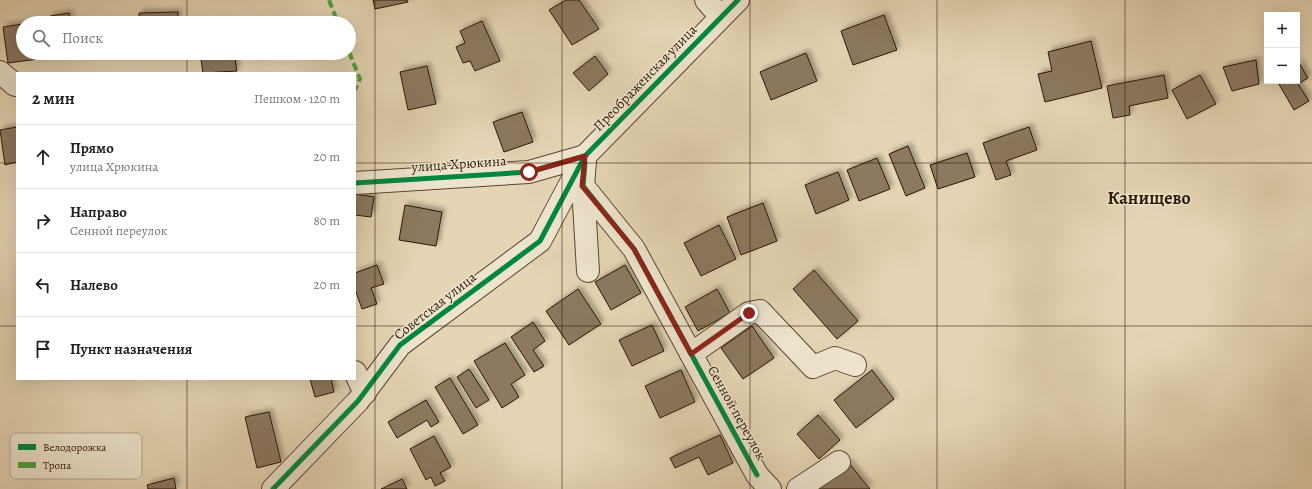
<!DOCTYPE html>
<html lang="ru">
<meta charset="utf-8">
<style>
body{margin:0;font-family:Alegreya,serif;background:#f6f6f6;color:#222}
.controls{position:absolute;right:12px;top:12px;display:grid;overflow:hidden;border-radius:0px;box-shadow:0 4px 16px #0002}
.controls button{width:36px;height:36px;display:grid;place-items:center;padding:0;border:0;border-bottom:1px solid #e0e0e0;background:#fff;color:#222;font:20px sans-serif}
.stop{position:absolute;width:12px;height:12px;margin:-9px;border:3px solid #8f2418;border-radius:50%;background:#fff}
.stop.end{background:#8f2418;border-color:#fff;box-shadow:0 1px 4px #0008}
.list{margin:0;padding:0;list-style:none}
h2{display:flex;justify-content:space-between;align-items:center;height:52px;margin:0;padding:0 16px;font-size:17px}
h2 small{font-size:13px;font-weight:400;color:#767676}
.list li{display:grid;grid-template-columns:26px 1fr auto;gap:12px;align-items:center;box-sizing:border-box;height:64px;padding:0 16px;border-top:1px solid #e0e0e0}
.list b{display:block;font-size:15px;white-space:nowrap}
.list p{margin:0;font-size:13px;white-space:nowrap;color:#767676}
.list em{font-size:13px;font-style:normal;color:#767676}
.icon{flex:none;width:22px;height:22px;fill:none;stroke:currentColor;stroke-width:2;stroke-linecap:round;stroke-linejoin:round}
.map{position:relative;flex:none;width:1312px;height:489px;overflow:hidden}
.search{position:absolute;background:#fff;box-shadow:0 4px 16px #0002;left:16px;top:16px;width:340px;height:44px;display:flex;align-items:center;gap:10px;box-sizing:border-box;padding:0 14px;border-radius:22px;color:#767676;font-size:15px}
.panel{position:absolute;background:#fff;box-shadow:0 4px 16px #0002;left:16px;top:72px;width:340px;height:308px;border-radius:0px}
.map>svg:first-child{display:block}
.building{fill:#8c7960;stroke:#2b1604;filter:url(#shadow)}
.lines{fill:none;stroke-linecap:round;stroke-linejoin:round}
.minor-casing{stroke:#5a4630;stroke-width:24}
.minor{stroke:#eee4ce;stroke-width:22}
.quiet{stroke:#51a13d;stroke-width:4;stroke-dasharray:8 4;stroke-linecap:butt}
.cycleway-casing{stroke:#eee4ce;stroke-width:8}
.cycleway{stroke:#00873e;stroke-width:5}
.route{stroke:#8f2418;stroke-width:5}
.grid{fill:none;stroke:#2b1604;stroke-width:1;stroke-opacity:0.55}
.labels{text-anchor:middle;dominant-baseline:central;stroke-width:3;stroke-linejoin:round;paint-order:stroke}
.street-label{font-size:14px;fill:#2b1604;stroke:#eee4ce}
.district-label{font-size:18px;font-weight:bold;fill:#2b1604;stroke:#eee4ce}
.key{fill:#eee4ce;stroke:#b4a691;stroke-width:1}
.key-label{font-size:11px;fill:#2b1604}
</style>
<div class="map">
<svg width="1312" height="489" viewBox="0 0 1312 489">
<defs>
<filter id="shadow"><feDropShadow dx="3.5" dy="-3.5" stdDeviation="2" flood-color="#0004"/></filter>
</defs>
<rect width="100%" height="100%" fill="#e5d5b4"/>
<filter id="stains"><feTurbulence type="fractalNoise" baseFrequency=".005" numOctaves="4"/><feColorMatrix values="0 0 0 0 .2 0 0 0 0 .09 0 0 0 0 .02 0 0 0 .5 -.17"/></filter>
<radialGradient id="worn" r=".72"><stop offset=".6" stop-color="#630" stop-opacity="0"/><stop offset="1" stop-color="#630" stop-opacity=".3"/></radialGradient>
<!-- building -->
<g class="building">
<polygon points="373,0 407,0 408,2 375,9"/>
<polygon points="566,0 579,0 599,29 572,45 549,10"/>
<polygon points="178,12 178,23 139,23 139,13"/>
<polygon points="69,13 71,23 51,23 50,16"/>
<polygon points="884,15 897,50 853,65 841,31"/>
<polygon points="482,21 500,61 475,71 470,61 463,63 456,47 465,43 460,31"/>
<polygon points="23,24 23,53 46,53 46,58 8,63 3,27"/>
<polygon points="1091,41 1102,88 1045,102 1038,74 1052,71 1048,52"/>
<polygon points="200,53 220,53 220,55 234,53 237,71 203,73"/>
<polygon points="806,53 817,81 771,100 760,72"/>
<polygon points="595,56 608,74 589,91 573,73"/>
<polygon points="1256,60 1259,84 1232,91 1223,67"/>
<polygon points="1298,61 1308,78 1298,84 1309,101 1294,110 1277,81 1297,81"/>
<polygon points="427,66 436,104 408,110 400,72"/>
<polygon points="1164,75 1168,98 1129,106 1130,115 1113,118 1107,86"/>
<polygon points="1200,75 1216,104 1187,119 1172,90"/>
<polygon points="522,112 533,142 504,152 493,122"/>
<polygon points="17,127 17,162 5,165 0,130"/>
<polygon points="1029,127 1037,150 1006,161 1011,175 996,180 983,143"/>
<polygon points="908,146 925,188 906,196 889,154"/>
<polygon points="967,153 975,177 938,189 930,165"/>
<polygon points="877,158 890,189 859,201 847,170"/>
<polygon points="838,172 849,200 816,214 805,185"/>
<polygon points="355,194 374,197 371,217 355,215"/>
<polygon points="763,203 777,241 741,255 727,217"/>
<polygon points="405,205 442,212 436,246 399,240"/>
<polygon points="719,225 736,259 701,276 684,243"/>
<polygon points="377,265 384,284 371,288 377,304 362,309 355,289 355,273"/>
<polygon points="625,265 641,293 611,310 595,282"/>
<polygon points="814,270 858,321 837,339 793,289"/>
<polygon points="578,289 601,324 569,345 546,311"/>
<polygon points="717,289 730,313 698,331 685,307"/>
<polygon points="533,322 545,341 533,350 544,366 534,372 511,337"/>
<polygon points="652,325 664,351 632,366 619,340"/>
<polygon points="752,326 774,358 743,379 721,348"/>
<polygon points="505,343 525,375 511,384 519,397 502,408 474,361"/>
<polygon points="469,369 489,400 476,408 457,377"/>
<polygon points="681,370 695,402 660,418 645,386"/>
<polygon points="872,370 894,399 856,428 834,400"/>
<polygon points="450,378 478,425 463,434 435,387"/>
<polygon points="310,379 331,379 334,392 315,397"/>
<polygon points="426,400 439,422 431,427 427,420 397,438 388,422"/>
<polygon points="269,412 281,462 257,468 245,417"/>
<polygon points="818,415 840,440 819,459 797,434"/>
<polygon points="720,435 733,463 708,475 699,457 675,468 670,458"/>
<polygon points="434,436 451,467 440,473 445,481 435,486 431,477 426,480 410,449"/>
<polygon points="848,462 870,489 818,489 817,488"/>
<polygon points="174,478 176,489 148,489 147,485"/>
<polygon points="402,479 407,489 381,489"/>
</g>
<g class="lines">
<defs>
<g id="minor">
<polyline points="706,0 721,17"/>
<polyline points="0,72 15,85"/>
<polyline points="585,161 583,186 634,249 757,475 770,489"/>
<polyline points="355,183 529,172 585,156"/>
<polyline points="583,186 588,271"/>
<polyline points="691,354 749,313 760,311 813,367 835,358 855,365"/>
<polyline points="355,372 365,393"/>
<polyline points="273,489 358,401 400,345 540,241 585,156 738,0"/>
<polyline points="798,489 839,462"/>
</g>
</defs>
<!-- minor casing -->
<use href="#minor" class="minor-casing"/>
<!-- minor -->
<use href="#minor" class="minor"/>
<!-- quiet -->
<g class="quiet">
<polyline points="329,0 338,23"/>
<polyline points="349,52 360,79 355,90"/>
</g>
<defs>
<g id="cycleway">
<polyline points="585,162 583,186 634,249 757,475"/>
<polyline points="355,183 529,172 585,156"/>
<polyline points="273,489 358,401 400,345 540,241 585,156 738,0"/>
</g>
</defs>
<!-- cycleway casing -->
<use href="#cycleway" class="cycleway-casing"/>
<!-- cycleway -->
<use href="#cycleway" class="cycleway"/>
</g>
<g class="lines">
<!-- route -->
<polyline class="route" points="529,172 585,156 582,186 634,249 691,354 749,313"/>
</g>
<!-- grid -->
<path class="grid" d="M 187,0 L 187,23M 375,0 L 375,489M 562,0 L 562,489M 750,0 L 750,489M 937,0 L 937,489M 1125,0 L 1125,489M 187,53 L 187,73M 0,163 L 17,163M 355,163 L 1312,163M 0,326 L 17,326M 355,326 L 1312,326M 187,379 L 187,489"/>
<g class="labels">
<!-- street labels -->
<g class="street-label">
<text transform="translate(645 78) rotate(-46)">Преображенская улица</text>
<text transform="translate(459 164) rotate(-4)">улица Хрюкина</text>
<text transform="translate(435 306) rotate(-38)">Советская улица</text>
<text transform="translate(737 413) rotate(61)">Сенной переулок</text>
</g>
<!-- district labels -->
<g class="district-label">
<text x="1149" y="198">Канищево</text>
</g>
</g>
<!-- legend -->
<rect x="10" y="433" width="132" height="46" rx="6" class="key"/>
<rect x="18" y="444" width="18" height="6" fill="#00873e"/>
<rect x="18" y="462" width="18" height="6" fill="#51a13d"/>
<g class="key-label">
<text x="43" y="451">Велодорожка</text>
<text x="43" y="469">Тропа</text>
</g>
<rect width="100%" height="100%" filter="url(#stains)"/>
<rect width="100%" height="100%" fill="url(#worn)"/>
</svg>
<div class="controls">
<button>+</button>
<button>−</button>
</div>
<div class="stop" style="left:529px;top:172px"></div>
<div class="stop end" style="left:749px;top:313px"></div>
<div class="search"><svg class="icon" aria-label="search" viewBox="0 0 24 24"><circle cx="10" cy="10" r="6"/><path d="M15 15l6 6"/></svg>Поиск</div>
<section class="panel">
<h2>2 мин<small>Пешком · 120 m</small></h2>
<ul class="list">
<li><svg class="icon" aria-label="ahead" viewBox="0 0 24 24"><path d="M12 20V5M6 11l6-6 6 6"/></svg><div><b>Прямо</b><p>улица Хрюкина</p></div><em>20 m</em></li>
<li><svg class="icon" aria-label="right" viewBox="0 0 24 24"><path d="M7 20v-9h11M14 6l5 5-5 5"/></svg><div><b>Направо</b><p>Сенной переулок</p></div><em>80 m</em></li>
<li><svg class="icon" aria-label="left" viewBox="0 0 24 24"><path d="M17 20v-9H6M10 6l-5 5 5 5"/></svg><div><b>Налево</b></div><em>20 m</em></li>
<li><svg class="icon" aria-label="arrive" viewBox="0 0 24 24"><path d="M6 21V4h12l-3 4 3 4H6"/></svg><div><b>Пункт назначения</b></div></li>
</ul>
</section>
</div>
